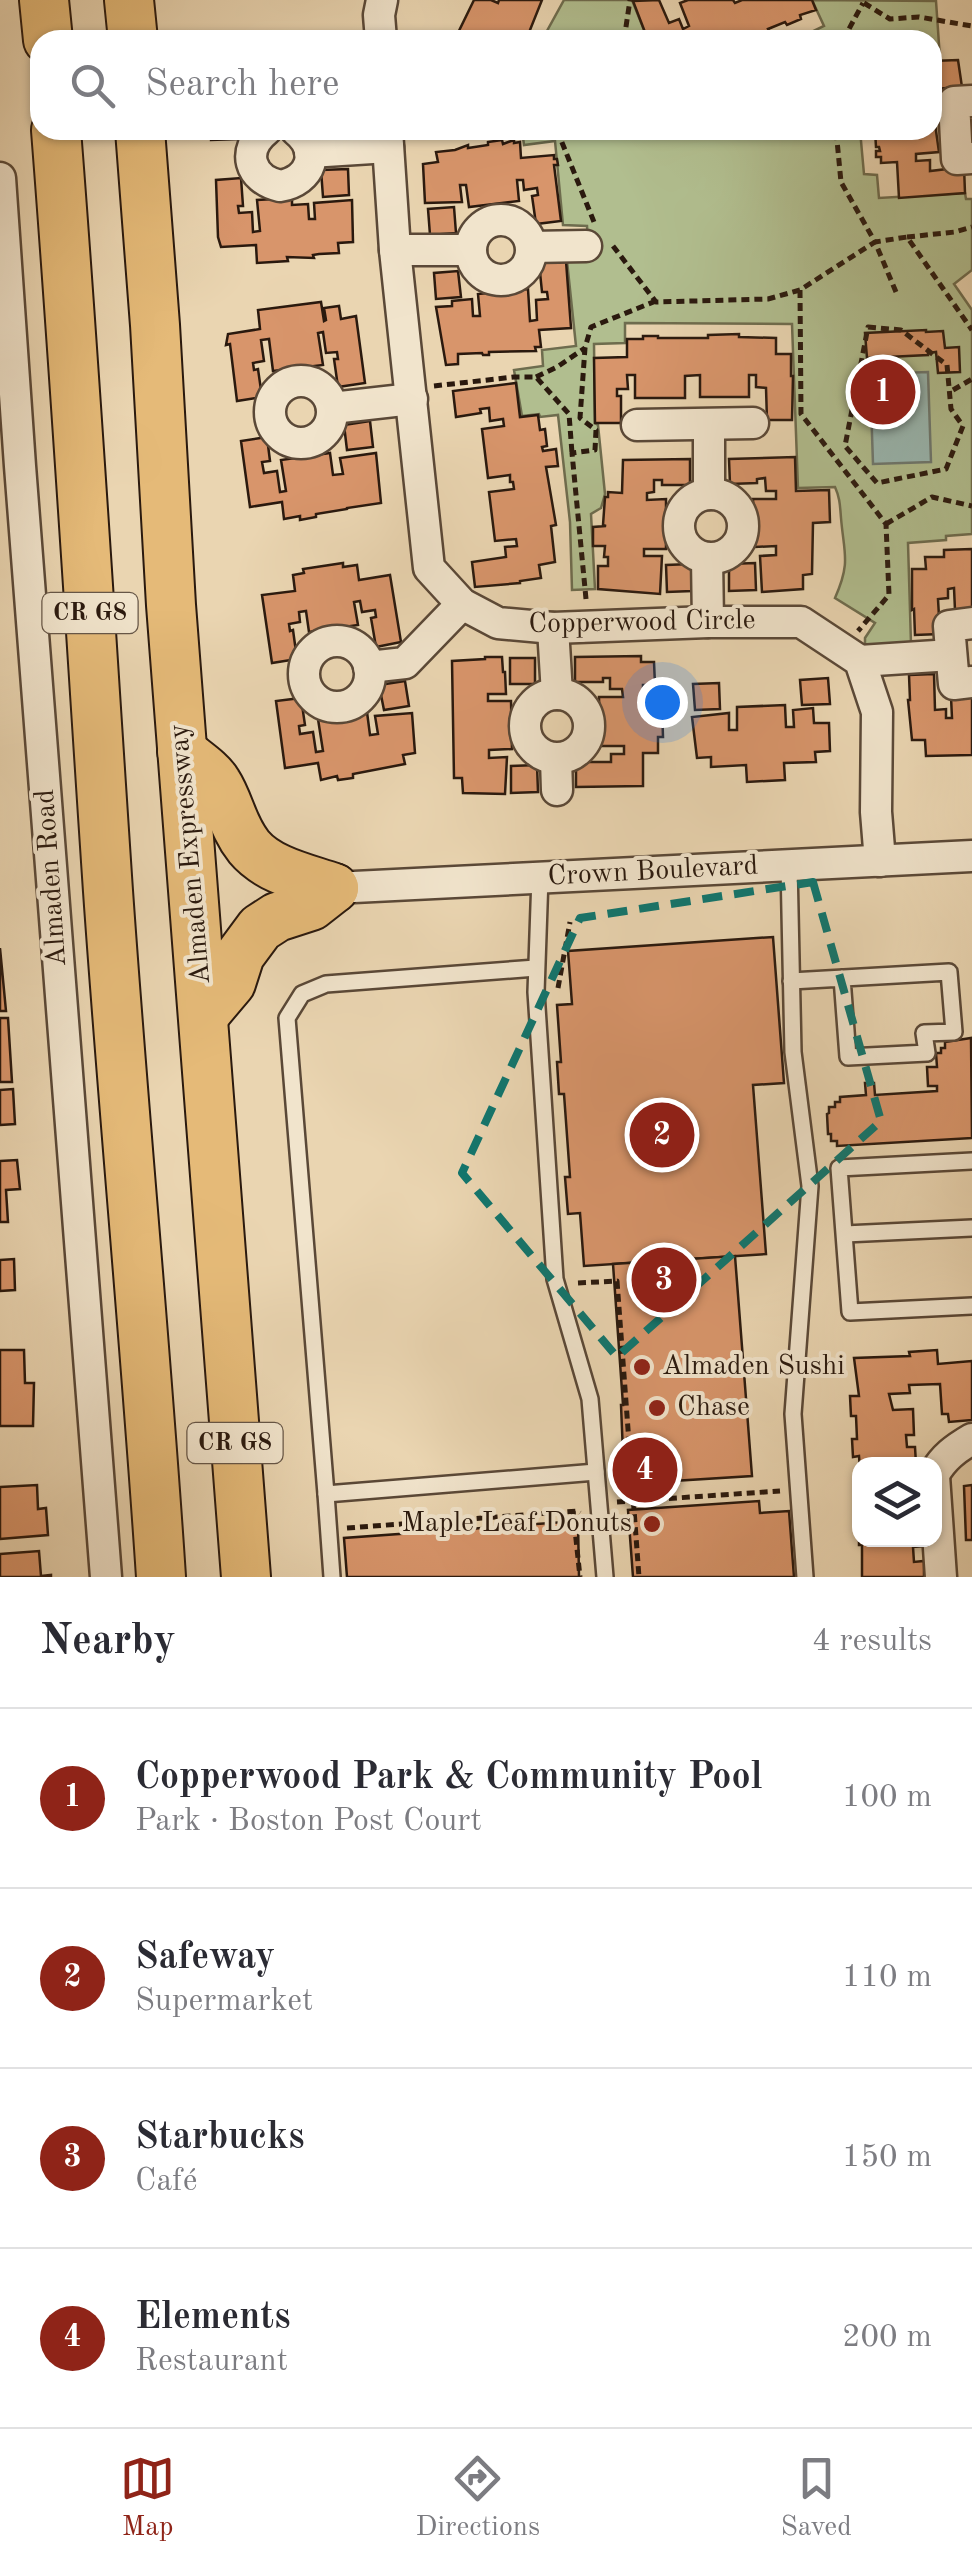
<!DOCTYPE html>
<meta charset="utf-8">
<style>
body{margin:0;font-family:"Old Standard TT",serif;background:#f7f7f7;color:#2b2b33}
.controls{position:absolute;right:30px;bottom:30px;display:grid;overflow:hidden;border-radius:20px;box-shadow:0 2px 8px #0004}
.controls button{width:90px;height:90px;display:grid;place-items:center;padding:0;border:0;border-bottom:2px solid #e1e1e2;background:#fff;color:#2b2b33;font:50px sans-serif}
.you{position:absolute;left:662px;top:702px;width:35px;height:35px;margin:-25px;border:8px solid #fff;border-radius:50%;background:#1a73e8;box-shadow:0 0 0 15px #1a73e833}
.badge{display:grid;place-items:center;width:65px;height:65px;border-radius:50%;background:#8f2418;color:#fff;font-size:32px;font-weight:700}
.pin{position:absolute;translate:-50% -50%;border:5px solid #fff;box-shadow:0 2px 10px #0006}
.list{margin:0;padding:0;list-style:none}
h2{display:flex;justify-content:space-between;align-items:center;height:130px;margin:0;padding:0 40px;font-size:42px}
h2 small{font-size:32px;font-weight:400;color:#7c7c81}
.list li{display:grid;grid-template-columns:65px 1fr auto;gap:30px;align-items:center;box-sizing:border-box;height:180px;padding:0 40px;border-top:2px solid #e1e1e2}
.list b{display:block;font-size:38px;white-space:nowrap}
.list p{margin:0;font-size:32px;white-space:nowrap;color:#7c7c81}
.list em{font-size:32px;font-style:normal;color:#7c7c81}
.icon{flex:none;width:55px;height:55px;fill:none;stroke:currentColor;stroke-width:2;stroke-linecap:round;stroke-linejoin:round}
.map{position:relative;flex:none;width:972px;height:1577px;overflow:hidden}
.search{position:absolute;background:#fff;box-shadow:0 2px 8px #0004;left:30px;right:30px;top:30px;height:110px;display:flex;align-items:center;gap:25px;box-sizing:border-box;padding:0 35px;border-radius:30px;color:#7c7c81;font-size:38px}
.sheet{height:850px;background:#fff}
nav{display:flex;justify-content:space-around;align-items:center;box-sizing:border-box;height:140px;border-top:2px solid #e1e1e2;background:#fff;font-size:28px;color:#7c7c81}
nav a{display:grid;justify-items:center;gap:5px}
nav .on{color:#8f2418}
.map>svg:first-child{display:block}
.green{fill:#b1be8f;stroke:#6e6c4e;stroke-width:2.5}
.water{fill:#99b8b2;stroke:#6d7870;stroke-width:2.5}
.building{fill:#d8956b;stroke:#2a190e;stroke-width:2.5}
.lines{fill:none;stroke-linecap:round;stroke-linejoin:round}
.lane-casing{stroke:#5a4837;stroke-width:20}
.street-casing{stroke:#5a4837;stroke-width:35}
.primary-casing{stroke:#2a190e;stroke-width:52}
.path{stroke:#2a190e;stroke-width:5;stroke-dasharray:8 5;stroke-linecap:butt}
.lane{stroke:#f1e4cc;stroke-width:15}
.street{stroke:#f1e4cc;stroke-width:30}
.primary{stroke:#e5ba78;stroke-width:48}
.marked{fill:none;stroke:#0f766e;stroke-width:8;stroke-dasharray:20 12;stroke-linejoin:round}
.poi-dot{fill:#8f2418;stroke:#f1e4cc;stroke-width:4}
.labels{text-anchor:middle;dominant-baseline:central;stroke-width:8;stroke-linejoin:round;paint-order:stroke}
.shield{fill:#f1e4cc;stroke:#665647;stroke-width:2.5}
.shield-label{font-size:25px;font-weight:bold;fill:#2a190e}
.street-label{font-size:28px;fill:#2a190e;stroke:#f1e4cc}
.poi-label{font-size:28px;fill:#2a190e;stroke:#f1e4cc;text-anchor:start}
</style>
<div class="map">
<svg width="972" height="1577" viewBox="0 0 972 1577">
<rect width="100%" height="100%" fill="#ead5b1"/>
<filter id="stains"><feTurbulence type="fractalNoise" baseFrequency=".002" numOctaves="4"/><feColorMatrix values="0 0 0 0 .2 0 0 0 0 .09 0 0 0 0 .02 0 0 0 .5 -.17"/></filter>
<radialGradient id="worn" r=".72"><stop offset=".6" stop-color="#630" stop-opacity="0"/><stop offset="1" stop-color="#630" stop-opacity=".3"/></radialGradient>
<!-- green -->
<g class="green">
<polygon points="564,0 632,0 648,40 542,40"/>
<polygon points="812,0 936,1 940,59 932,60 932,40 795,40 824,26"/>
<path d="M 522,130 L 860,130 L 864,174 L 877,175 L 879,198 L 965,193 L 966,199 L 972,199 L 972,270 L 954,284 L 972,310 L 972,534 L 946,536 L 946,540 L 908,543 L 911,644 L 876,651 L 865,644 L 865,638 L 875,623 L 835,598 C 851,562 844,554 841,518 C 840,506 840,498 835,487 L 798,488 L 792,324 L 625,323 L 625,343 L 594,344 L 595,423 L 598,425 L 605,494 L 601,508 L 591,514 L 595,589 L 572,590 L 570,522 L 558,415 L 540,417 L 539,414 L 522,416 L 514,370 L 543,366 L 542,350 L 576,346 L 567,261 L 589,260 L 587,226 L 563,225 L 555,141 L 524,145 Z"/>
</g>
<!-- water -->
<polygon class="water" points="928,372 931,462 873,464 870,374"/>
<!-- building -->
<g class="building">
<polygon points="474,0 491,0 498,3 499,0 542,0 526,40 455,39"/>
<polygon points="659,0 669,23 679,19 683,29 689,26 680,3 688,0 733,0 735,3 742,0 812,0 816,10 800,15 801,19 787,25 785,22 768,29 769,31 752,37 753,39 751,40 648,40 633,1"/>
<polygon points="958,60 962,87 933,89 932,61"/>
<polygon points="932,103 936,103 936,131 939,152 916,154 916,161 930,160 930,171 964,167 965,193 899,198 897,162 881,163 881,157 876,157 876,151 880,151 879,147 876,147 875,130 932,130"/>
<polygon points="210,130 238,130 238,139 211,140"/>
<polygon points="502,140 503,144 514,140 514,143 520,142 521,158 554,155 554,159 557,159 558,165 554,165 561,221 536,224 532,196 538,195 537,188 524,190 523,180 517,180 519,201 469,207 466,185 460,185 462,202 425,203 423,164 438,162 436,152 455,150 468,145 468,148 488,145 488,142"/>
<polygon points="348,169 349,195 323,197 321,170"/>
<polygon points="241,178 243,206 238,206 239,213 252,212 253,232 260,231 257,200 292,198 292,205 308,204 309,219 315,219 314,203 352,200 353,242 338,243 339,253 319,254 313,255 314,258 287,257 288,261 257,263 256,245 221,247 218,237 216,180"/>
<polygon points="454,207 456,233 430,235 428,209"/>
<polygon points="566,261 571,328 539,330 541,347 535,347 536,351 489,352 489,355 483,355 482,353 458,354 458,364 446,365 436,307 452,306 452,301 472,299 473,316 480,316 478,294 528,289 530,321 537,320 536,300 548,299 547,292 542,292 539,263"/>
<polygon points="458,271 461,297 436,299 434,273"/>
<polygon points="321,302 324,321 326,320 324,308 339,306 341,319 356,316 365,383 338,387 334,359 338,359 337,352 326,353 323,332 318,333 323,365 273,371 269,339 261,340 264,361 253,363 254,370 258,369 262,397 237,401 230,344 226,345 228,334 260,329 258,310"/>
<polygon points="926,330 926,332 943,331 945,348 959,347 960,372 938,373 936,352 928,353 928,355 867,358 865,333"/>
<polygon points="739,334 739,337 776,338 776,354 791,354 791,376 793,376 792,420 767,420 766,388 756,387 756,375 749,375 749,397 700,397 700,375 685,376 685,398 635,398 635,375 627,375 628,389 617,389 617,396 621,396 621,423 595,423 594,358 627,357 627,339 643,339 643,336 658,336 658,338 708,338 708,335"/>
<polygon points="516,383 520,417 538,415 540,430 545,429 547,446 542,447 543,451 556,449 558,466 546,467 556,525 551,526 555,562 539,565 541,578 520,581 520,583 475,587 472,562 506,557 505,547 517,546 516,539 495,541 489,492 514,489 513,482 510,482 510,475 488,478 482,429 504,426 503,419 490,421 489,408 480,409 481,413 456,417 453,391"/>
<polygon points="370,421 373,447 347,450 344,425"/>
<polygon points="267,437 270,461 262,462 264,473 277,471 280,492 286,491 281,460 330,453 333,475 343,474 340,458 376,453 381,503 347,508 347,509 316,514 316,517 300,520 300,516 284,519 282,502 250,507 241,441"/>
<polygon points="795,457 796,491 829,490 830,522 813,523 812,574 803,575 803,589 762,592 760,556 776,555 776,546 755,547 753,499 776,499 776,491 766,491 765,478 757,479 757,483 730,484 729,459"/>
<polygon points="690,459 690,485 662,485 662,480 654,480 654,492 647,493 647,500 666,499 666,549 644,549 644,556 662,556 660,594 598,589 598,566 608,566 608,557 604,557 605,546 593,546 593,527 606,526 603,525 605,497 608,497 608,492 622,493 623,460"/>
<polygon points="972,549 972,609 955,610 954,588 948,589 948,598 938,599 940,634 915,635 914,609 912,610 912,569 926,569 925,557 944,557 944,550"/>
<polygon points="343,563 343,567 357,565 359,580 390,575 401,642 376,647 371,618 376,617 375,610 362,612 360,601 354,602 358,625 309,632 306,611 299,612 300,622 289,624 290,631 293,630 297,659 272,663 262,595 295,591 293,575 304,573 303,569"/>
<polygon points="755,563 756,590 729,591 729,564"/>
<polygon points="691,564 692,591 667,592 666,565"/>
<polygon points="641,656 641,662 654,662 655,685 643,685 643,688 660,688 660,706 662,706 663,737 658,737 658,753 643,753 643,786 576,787 576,762 611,762 611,754 624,754 624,746 600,746 599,697 623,697 622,689 610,689 610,678 603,678 603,682 575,682 575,657"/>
<polygon points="485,657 502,657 503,672 505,672 506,694 488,694 488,701 511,701 512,749 489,750 489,758 507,757 505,794 463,793 462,778 454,778 452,661 485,659"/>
<rect x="510" y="658" width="25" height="26"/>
<polygon points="934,674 935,710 946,709 946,718 952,718 951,697 972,696 972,755 926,756 925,740 912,740 908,700 910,700 909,675"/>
<polygon points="828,678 830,704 802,705 800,680"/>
<polygon points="405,681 409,706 384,710 379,685"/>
<polygon points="719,683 720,709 695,710 693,684"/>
<polygon points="301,698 305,725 299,726 300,734 313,732 316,752 323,751 318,719 367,712 370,735 378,734 375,716 412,713 415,753 403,755 405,764 353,774 353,778 338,780 337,776 321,780 318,763 285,768 276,701"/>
<polygon points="785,705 786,727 794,727 793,710 813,708 814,723 829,723 830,751 815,752 816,762 784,763 785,780 747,782 746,765 711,767 711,757 697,758 692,717 729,713 729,730 737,730 737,707"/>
<polygon points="537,765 538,792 511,793 511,766"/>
<polygon points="773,937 784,1083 753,1085 766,1254 584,1266 580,1213 568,1214 565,1177 570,1177 564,1094 559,1094 557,1062 561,1062 557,1005 572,1004 568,951"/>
<polygon points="0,948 6,1011 0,1011"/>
<polygon points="0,1018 8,1018 12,1082 0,1082"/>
<polygon points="971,1038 972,1138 837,1146 837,1141 831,1141 831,1134 828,1134 827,1114 829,1113 829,1107 835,1107 835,1102 840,1102 840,1097 866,1095 865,1083 874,1083 875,1095 937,1091 937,1086 928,1086 927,1067 937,1067 936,1053 941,1053 941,1048 945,1048 945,1042"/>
<polygon points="13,1089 15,1124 0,1125 0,1090"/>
<polygon points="17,1160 20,1189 6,1190 8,1222 0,1222 0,1161"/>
<polygon points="735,1256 752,1476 657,1482 653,1485 637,1486 624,1477 621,1405 623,1405 613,1264"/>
<polygon points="14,1259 15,1290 0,1291 0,1260"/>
<polygon points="0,1350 24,1350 25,1383 34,1383 33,1426 0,1426"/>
<polygon points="937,1350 938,1364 972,1361 972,1420 949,1422 948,1414 942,1414 940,1384 909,1385 910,1393 889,1394 893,1410 913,1409 914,1435 906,1435 907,1447 915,1447 916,1464 860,1464 860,1469 859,1456 853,1457 852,1439 857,1439 856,1416 851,1416 850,1396 859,1396 854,1358 910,1356 909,1352"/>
<polygon points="37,1485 38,1509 46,1508 48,1535 0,1539 0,1487"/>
<polygon points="972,1485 972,1540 966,1540 964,1486"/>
<polygon points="857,1494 860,1494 860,1540 923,1540 923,1546 913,1547 914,1562 924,1561 924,1577 862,1577 862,1545 859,1545 859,1527 855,1527"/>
<polygon points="759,1501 760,1513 789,1511 794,1577 633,1577 628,1510"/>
<polygon points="578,1521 579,1577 347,1577 344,1538"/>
<polygon points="39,1551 41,1576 51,1575 51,1577 0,1577 0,1554"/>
</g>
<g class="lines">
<defs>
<g id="lane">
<polyline points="789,865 793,1052 810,1186 793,1414 805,1577"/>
<polyline points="540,877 536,992 555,1279 590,1399 605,1577"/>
<polyline points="536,968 326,984 302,994 287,1018 326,1494 596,1472"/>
<polyline points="791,981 949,972 954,1032 924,1033 927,1053 848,1057 842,978"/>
<polyline points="972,1161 839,1168 850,1312 972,1306"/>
<polyline points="845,1234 972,1228"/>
<polyline points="326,1494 332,1577"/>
</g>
<g id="street">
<polyline points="381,40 379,15 382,0"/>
<polyline points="972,101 954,102 957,159 972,158"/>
<path d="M 266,130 C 241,150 249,179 280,186 C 311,181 322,151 296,130"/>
<polyline points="387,130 395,250 429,568 462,604 498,623 553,628 708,622 801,622 860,661 877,712 876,812 880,861"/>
<polyline points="310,152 388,147"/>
<polyline points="0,178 20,466 106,1577"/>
<circle cx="501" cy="250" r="30"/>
<polyline points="531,247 586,246"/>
<polyline points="395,250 471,250"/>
<circle cx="301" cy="412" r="31"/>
<polyline points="332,408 412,399"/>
<polyline points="637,425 753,423"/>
<polyline points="709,425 709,494"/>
<circle cx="711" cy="526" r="32"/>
<polyline points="707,558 708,622"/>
<polyline points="972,623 949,626 954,684 972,682"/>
<polyline points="553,628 557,694"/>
<circle cx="337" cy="674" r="33"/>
<polyline points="860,661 951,655"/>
<polyline points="369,667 405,663 462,604"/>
<circle cx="557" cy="726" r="32"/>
<polyline points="556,759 557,790"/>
<polyline points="334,888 972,856"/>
<path d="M 934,1474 C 944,1457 955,1449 972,1439"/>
<polyline points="934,1476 941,1577"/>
</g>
<g id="primary">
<polyline points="44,0 48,40"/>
<polyline points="129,0 133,40"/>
<path d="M 56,130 C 76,384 91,638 108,891 C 124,1120 146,1348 161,1577"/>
<polyline points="140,130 155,325 171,605 246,1577"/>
<path d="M 182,751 C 193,761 210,771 217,783 C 230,803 232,826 249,847 C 269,871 306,878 334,888"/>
<polyline points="204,1015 231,983 240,955 260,928 277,917 311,906 334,888"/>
</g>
</defs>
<!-- lane casing -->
<use href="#lane" class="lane-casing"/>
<!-- street casing -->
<use href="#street" class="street-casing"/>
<!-- primary casing -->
<use href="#primary" class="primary-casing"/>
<!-- path -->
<g class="path">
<polyline points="864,3 890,19 919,17 972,26"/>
<polyline points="425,40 429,40"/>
<polyline points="624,40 630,0"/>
<polyline points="843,40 863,3"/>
<polyline points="557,130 594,222"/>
<polyline points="907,237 955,232 972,227"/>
<polyline points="613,246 656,302 768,299 800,290 875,242 841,182 836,130"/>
<polyline points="800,290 801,414 886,524 889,595 858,631"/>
<polyline points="896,292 875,242 907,237 972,330"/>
<polygon points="868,327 901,330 947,365 951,409 963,426 946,469 877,483 845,446"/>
<polyline points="536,377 557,367 585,348"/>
<polyline points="434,386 514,377 536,377 569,414 572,453"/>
<polyline points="953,390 972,379"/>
<polyline points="886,524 932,497 972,506"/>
<polyline points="586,599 572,453 595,450 596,430 580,418 585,348 591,327 656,301"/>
<polyline points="558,988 570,922"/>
<polyline points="578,1283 617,1281 639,1577"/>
<polyline points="617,1502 780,1491"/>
<polyline points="573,1511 580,1577"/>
<polyline points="347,1528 577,1511 580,1513"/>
</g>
<!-- lane -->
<use href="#lane" class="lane"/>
<!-- street -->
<use href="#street" class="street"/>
<!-- primary -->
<use href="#primary" class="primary"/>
</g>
<!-- marked area -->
<path class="marked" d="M 813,882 L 881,1121 L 617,1357 L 462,1173 L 580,918 Z"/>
<!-- markers -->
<g class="poi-dot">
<circle cx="642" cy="1367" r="10"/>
<circle cx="657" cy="1408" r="10"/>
<circle cx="652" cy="1524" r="10"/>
</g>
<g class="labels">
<!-- shield labels -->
<g class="shield">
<rect x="42.5" y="593" width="95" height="40" rx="8"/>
<rect x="187.5" y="1423" width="95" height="40" rx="8"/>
</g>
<g class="shield-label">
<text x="90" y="613">CR G8</text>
<text x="235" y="1443">CR G8</text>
</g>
<!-- street labels -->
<g class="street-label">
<text transform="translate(642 623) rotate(-1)">Copperwood Circle</text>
<text transform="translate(191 854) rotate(-95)">Almaden Expressway</text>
<text transform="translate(653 872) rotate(-3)">Crown Boulevard</text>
<text transform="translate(52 878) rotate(-94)">Almaden Road</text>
</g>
<!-- poi labels -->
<g class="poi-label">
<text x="662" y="1367">Almaden Sushi</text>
<text x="677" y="1408">Chase</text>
<text x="632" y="1524" text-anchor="end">Maple Leaf Donuts</text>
</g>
</g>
<rect width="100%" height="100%" filter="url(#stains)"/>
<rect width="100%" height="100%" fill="url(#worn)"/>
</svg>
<div class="controls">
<button><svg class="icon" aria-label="layers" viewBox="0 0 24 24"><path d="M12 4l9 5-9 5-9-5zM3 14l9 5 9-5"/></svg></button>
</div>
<div class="you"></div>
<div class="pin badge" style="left:883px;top:392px">1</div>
<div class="pin badge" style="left:662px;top:1135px">2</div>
<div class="pin badge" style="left:664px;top:1280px">3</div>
<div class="pin badge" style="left:645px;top:1470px">4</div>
<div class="search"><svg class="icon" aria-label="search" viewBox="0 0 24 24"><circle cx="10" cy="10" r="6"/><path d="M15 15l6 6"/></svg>Search here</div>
</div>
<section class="sheet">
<h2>Nearby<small>4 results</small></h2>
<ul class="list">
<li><span class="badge">1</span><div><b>Copperwood Park &amp; Community Pool</b><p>Park · Boston Post Court</p></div><em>100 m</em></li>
<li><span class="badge">2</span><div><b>Safeway</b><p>Supermarket</p></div><em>110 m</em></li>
<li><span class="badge">3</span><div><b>Starbucks</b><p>Café</p></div><em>150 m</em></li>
<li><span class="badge">4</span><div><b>Elements</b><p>Restaurant</p></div><em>200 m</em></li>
</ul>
</section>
<nav>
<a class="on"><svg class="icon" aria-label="map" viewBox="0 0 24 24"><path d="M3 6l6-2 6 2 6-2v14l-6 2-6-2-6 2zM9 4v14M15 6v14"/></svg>Map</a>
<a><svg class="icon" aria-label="directions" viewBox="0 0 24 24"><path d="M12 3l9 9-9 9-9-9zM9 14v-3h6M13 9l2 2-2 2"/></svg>Directions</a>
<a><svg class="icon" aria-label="saved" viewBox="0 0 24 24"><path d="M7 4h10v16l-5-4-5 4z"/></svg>Saved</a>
</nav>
